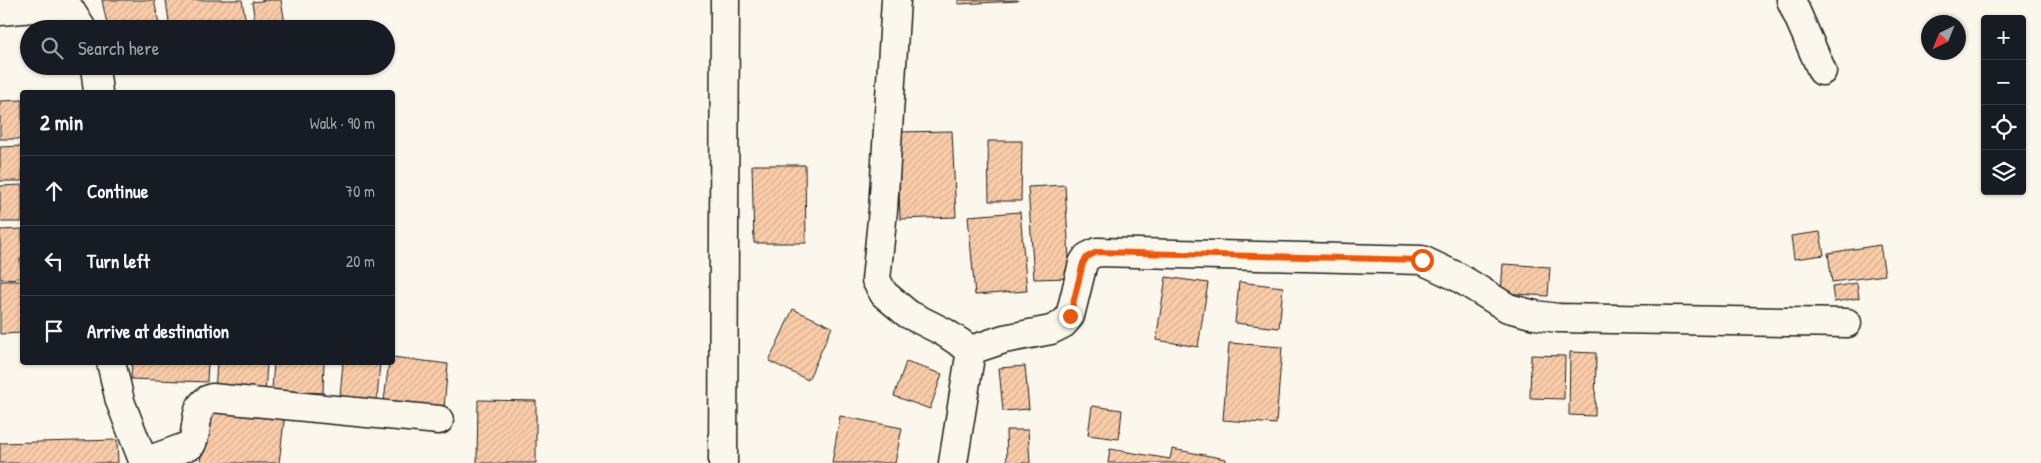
<!DOCTYPE html>
<meta charset="utf-8">
<style>
body{margin:0;font-family:"Patrick Hand",sans-serif;background:#242831;color:#f1f3f6}
.controls{position:absolute;right:15px;top:15px;display:grid;overflow:hidden;border-radius:5px;box-shadow:0 1px 4px #0004}
.controls button{width:45px;height:45px;display:grid;place-items:center;padding:0;border:0;border-bottom:1px solid #363941;background:#171b24;color:#f1f3f6;font:25px sans-serif}
.compass{position:absolute;left:1921px;top:15px;width:45px;height:45px;border-radius:50%;background:#171b24;box-shadow:0 1px 4px #0004;rotate:223deg}
.stop{position:absolute;width:15px;height:15px;margin:-11px;border:4px solid #ea580c;border-radius:50%;background:#fff}
.stop.end{background:#ea580c;border-color:#fff;box-shadow:0 1px 5px #0008}
.list{margin:0;padding:0;list-style:none}
h2{display:flex;justify-content:space-between;align-items:center;height:65px;margin:0;padding:0 20px;font-size:21px}
h2 small{font-size:16px;font-weight:400;color:#9ea1a6}
.list li{display:grid;grid-template-columns:32px 1fr auto;gap:15px;align-items:center;box-sizing:border-box;height:70px;padding:0 20px;border-top:1px solid #363941}
.list b{display:block;font-size:19px;white-space:nowrap}
.list em{font-size:16px;font-style:normal;color:#9ea1a6}
.icon{flex:none;width:28px;height:28px;fill:none;stroke:currentColor;stroke-width:2;stroke-linecap:round;stroke-linejoin:round}
.map{position:relative;flex:none;width:2041px;height:463px;overflow:hidden}
.search{position:absolute;background:#171b24;box-shadow:0 1px 4px #0004;left:20px;top:20px;width:375px;height:55px;display:flex;align-items:center;gap:12px;box-sizing:border-box;padding:0 18px;border-radius:28px;color:#9ea1a6;font-size:19px}
.panel{position:absolute;background:#171b24;box-shadow:0 1px 4px #0004;left:20px;top:90px;width:375px;height:275px;border-radius:5px}
.map>svg:first-child{display:block}
.building{fill:url(#building-hatch);stroke:#1c1c1c}
.lines{fill:none;stroke-linecap:round;stroke-linejoin:round}
.minor-casing{stroke:#1c1c1c;stroke-width:31}
.minor{stroke:#fbf7ec;stroke-width:28}
.route{stroke:#ea580c;stroke-width:6}
</style>
<div class="map">
<svg width="2041" height="463" viewBox="0 0 2041 463">
<defs>
<pattern id="building-hatch" width="6" height="6" patternUnits="userSpaceOnUse" patternTransform="scale(1.25)"><rect width="6" height="6" fill="#facca9"/><path d="M-1 1l2-2M0 6l6-6M5 7l2-2" fill="none" stroke="#d6af91"/></pattern>
</defs>
<rect width="100%" height="100%" fill="#fbf7ec"/>
<filter id="ink" filterUnits="userSpaceOnUse"><feTurbulence type="fractalNoise" baseFrequency=".02" numOctaves="2"/><feDisplacementMap in="SourceGraphic" scale="10" xChannelSelector="R" yChannelSelector="G"/><feConvolveMatrix kernelMatrix="1 2 1 2 8 2 1 2 1" color-interpolation-filters="sRGB"/></filter>
<g filter="url(#ink)">
<!-- building -->
<g class="building">
<polygon points="102,0 154,0 160,29 108,29"/>
<polygon points="166,0 242,0 247,29 170,29"/>
<polygon points="268,0 281,0 286,29 256,29 252,2"/>
<polygon points="958,0 1018,0 1018,1 958,4"/>
<polygon points="22,100 22,139 0,139 0,101"/>
<polygon points="952,131 956,217 900,219 897,132"/>
<polygon points="988,141 1022,141 1021,201 989,201"/>
<polygon points="22,146 22,181 0,181 0,147"/>
<polygon points="752,165 805,165 806,243 754,243"/>
<polygon points="22,185 22,222 0,222 0,186"/>
<polygon points="1065,185 1070,278 1034,279 1028,187"/>
<polygon points="1020,212 1027,291 975,295 968,216"/>
<polygon points="22,229 22,259 20,259 21,278 0,279 0,230"/>
<polygon points="1820,232 1824,255 1794,259 1791,236"/>
<polygon points="1880,245 1885,275 1832,282 1828,253"/>
<polygon points="1503,264 1550,267 1548,296 1501,293"/>
<polygon points="1166,277 1208,283 1198,347 1156,340"/>
<polygon points="0,281 22,281 22,333 0,334"/>
<polygon points="1239,282 1283,287 1279,328 1235,323"/>
<polygon points="1857,283 1859,298 1834,302 1832,287"/>
<polygon points="793,309 832,327 808,380 769,361"/>
<polygon points="1229,343 1282,347 1276,424 1223,420"/>
<polygon points="1570,352 1596,353 1595,416 1569,415"/>
<polygon points="1531,355 1565,356 1564,399 1530,398"/>
<polygon points="392,357 448,364 444,408 384,401 389,362 392,362"/>
<polygon points="132,362 208,362 207,382 131,379"/>
<polygon points="217,362 267,362 265,395 215,391"/>
<polygon points="274,362 324,362 323,393 272,390"/>
<polygon points="343,362 380,362 377,400 340,396"/>
<polygon points="906,362 942,374 930,409 894,396"/>
<polygon points="1025,366 1029,409 1003,411 999,368"/>
<polygon points="478,400 536,401 536,463 477,463"/>
<polygon points="207,404 285,413 279,463 200,463"/>
<polygon points="1092,406 1122,410 1119,439 1088,435"/>
<polygon points="840,416 902,428 895,463 832,463"/>
<polygon points="1006,430 1028,430 1030,463 1007,463"/>
<polygon points="117,440 118,463 0,463 0,443"/>
<polygon points="1110,449 1170,459 1172,449 1226,459 1226,463 1108,463"/>
</g>
<g class="lines">
<defs>
<g id="minor">
<polyline points="64,0 82,29"/>
<polyline points="896,0 883,210 876,280 884,294 908,314 944,332 971,350"/>
<polyline points="1791,0 1822,71"/>
<polyline points="0,11 67,5"/>
<polyline points="95,66 98,92"/>
<polyline points="111,362 120,401 144,463"/>
<path d="M 144,462 L 191,445 C 200,431 191,404 212,398 L 439,420"/>
<polyline points="723,463 725,0"/>
<polyline points="953,463 971,350 1004,339 1051,330 1063,324 1070,316 1083,263 1087,257 1097,252 1422,260 1458,277 1508,308 1535,315 1558,318 1847,323"/>
</g>
</defs>
<!-- minor casing -->
<use href="#minor" class="minor-casing"/>
<!-- minor -->
<use href="#minor" class="minor"/>
</g>
</g>
<g class="lines" filter="url(#ink)">
<!-- route -->
<polyline class="route" points="1070,316 1083,263 1087,257 1097,252 1422,260"/>
</g>
</svg>
<div class="controls">
<button>+</button>
<button>−</button>
<button><svg class="icon" aria-label="locate" viewBox="0 0 24 24"><circle cx="12" cy="12" r="6"/><path d="M12 2v4M12 18v4M2 12h4M18 12h4"/></svg></button>
<button><svg class="icon" aria-label="layers" viewBox="0 0 24 24"><path d="M12 4l9 5-9 5-9-5zM3 14l9 5 9-5"/></svg></button>
</div>
<svg class="compass" viewBox="-18 -18 36 36"><path d="M0-13l5 13h-10z" fill="#e53935"/><path d="M0 13l5-13h-10z" fill="#9ea1a6"/></svg>
<div class="stop" style="left:1422px;top:260px"></div>
<div class="stop end" style="left:1070px;top:316px"></div>
<div class="search"><svg class="icon" aria-label="search" viewBox="0 0 24 24"><circle cx="10" cy="10" r="6"/><path d="M15 15l6 6"/></svg>Search here</div>
<section class="panel">
<h2>2 min<small>Walk · 90 m</small></h2>
<ul class="list">
<li><svg class="icon" aria-label="ahead" viewBox="0 0 24 24"><path d="M12 20V5M6 11l6-6 6 6"/></svg><div><b>Continue</b></div><em>70 m</em></li>
<li><svg class="icon" aria-label="left" viewBox="0 0 24 24"><path d="M17 20v-9H6M10 6l-5 5 5 5"/></svg><div><b>Turn left</b></div><em>20 m</em></li>
<li><svg class="icon" aria-label="arrive" viewBox="0 0 24 24"><path d="M6 21V4h12l-3 4 3 4H6"/></svg><div><b>Arrive at destination</b></div></li>
</ul>
</section>
</div>
